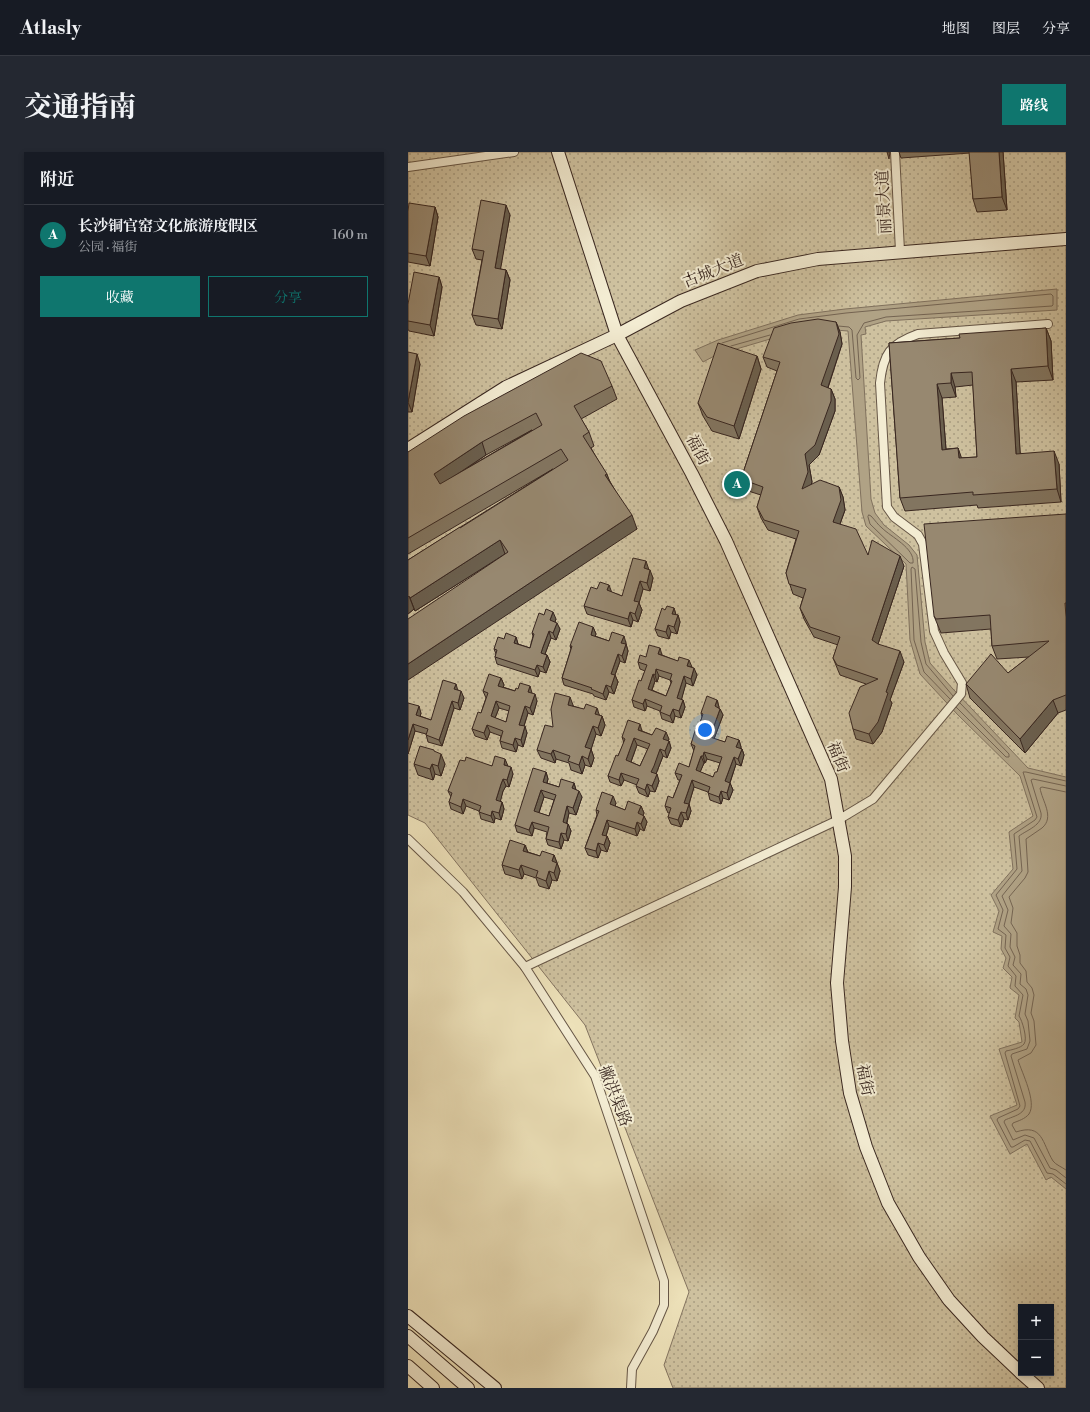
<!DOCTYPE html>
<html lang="zh">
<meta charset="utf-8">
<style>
body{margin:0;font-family:"Libre Bodoni","Noto Serif SC",serif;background:#242831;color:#f1f3f6}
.controls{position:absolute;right:12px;bottom:12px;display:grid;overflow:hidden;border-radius:0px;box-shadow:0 2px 6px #0003}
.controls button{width:36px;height:36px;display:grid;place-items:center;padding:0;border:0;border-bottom:1px solid #363941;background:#171b24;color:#f1f3f6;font:20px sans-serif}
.you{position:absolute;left:297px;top:578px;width:14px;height:14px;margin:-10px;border:3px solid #fff;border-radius:50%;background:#1a73e8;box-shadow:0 0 0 6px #1a73e833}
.badge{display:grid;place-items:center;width:26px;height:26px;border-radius:50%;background:#0f766e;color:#fff;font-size:13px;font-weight:700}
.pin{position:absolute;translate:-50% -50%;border:2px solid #fff;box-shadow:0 1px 4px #0006}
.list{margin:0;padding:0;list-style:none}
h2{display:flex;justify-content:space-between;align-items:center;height:52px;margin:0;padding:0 16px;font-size:17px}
h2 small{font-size:13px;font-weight:400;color:#9ea1a6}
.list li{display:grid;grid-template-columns:26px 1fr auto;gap:12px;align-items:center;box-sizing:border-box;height:60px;padding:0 16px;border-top:1px solid #363941}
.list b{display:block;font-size:15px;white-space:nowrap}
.list p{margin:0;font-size:13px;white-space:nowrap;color:#9ea1a6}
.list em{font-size:13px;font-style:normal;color:#9ea1a6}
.actions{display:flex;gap:8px;padding:12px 16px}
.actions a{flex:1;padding:9px 0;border:1px solid #0f766e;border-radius:0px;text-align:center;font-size:14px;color:#0f766e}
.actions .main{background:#0f766e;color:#fff}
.map{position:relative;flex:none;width:658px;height:1236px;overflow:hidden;border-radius:0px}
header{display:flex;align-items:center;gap:24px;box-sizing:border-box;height:56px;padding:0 20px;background:#171b24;border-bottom:1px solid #363941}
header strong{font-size:19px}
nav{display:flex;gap:22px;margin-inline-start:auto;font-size:14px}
.intro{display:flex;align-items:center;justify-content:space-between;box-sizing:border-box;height:96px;padding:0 24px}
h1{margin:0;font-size:28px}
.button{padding:10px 18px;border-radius:0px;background:#0f766e;color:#fff;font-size:14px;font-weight:700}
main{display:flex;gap:24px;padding:0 24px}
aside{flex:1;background:#171b24;border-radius:0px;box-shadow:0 2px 6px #0003}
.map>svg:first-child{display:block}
.park{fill:url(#park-dots);stroke:#847460;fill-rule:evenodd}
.water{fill:#b0a285;stroke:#80715d}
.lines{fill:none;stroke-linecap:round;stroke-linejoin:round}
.shore{stroke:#746452;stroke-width:1}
.street-casing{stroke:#665646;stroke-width:10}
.secondary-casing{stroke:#392720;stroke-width:14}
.street{stroke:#f3ecd2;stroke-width:8}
.secondary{stroke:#f3ecd2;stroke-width:12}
.wall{fill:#827560;stroke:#392720;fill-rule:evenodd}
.shaded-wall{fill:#6a5f4e;stroke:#392720}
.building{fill:#978870;stroke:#392720;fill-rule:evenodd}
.labels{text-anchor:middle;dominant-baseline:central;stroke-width:4;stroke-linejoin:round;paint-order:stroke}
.street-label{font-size:16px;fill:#392720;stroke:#f3ecd2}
</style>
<header>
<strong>Atlasly</strong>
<nav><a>地图</a><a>图层</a><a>分享</a></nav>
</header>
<div class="intro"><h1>交通指南</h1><a class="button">路线</a></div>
<main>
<aside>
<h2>附近<small></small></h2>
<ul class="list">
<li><span class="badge">A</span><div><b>长沙铜官窑文化旅游度假区</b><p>公园 · 福街</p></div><em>160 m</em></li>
</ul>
<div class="actions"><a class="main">收藏</a><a>分享</a></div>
</aside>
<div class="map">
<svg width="658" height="1236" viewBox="0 0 658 1236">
<defs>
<pattern id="park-dots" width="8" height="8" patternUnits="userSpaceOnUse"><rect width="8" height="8" fill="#cec19f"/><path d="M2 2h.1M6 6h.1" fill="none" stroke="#a89d81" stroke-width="1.8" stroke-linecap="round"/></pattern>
</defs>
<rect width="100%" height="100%" fill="#ede1b9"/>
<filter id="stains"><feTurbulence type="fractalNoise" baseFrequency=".005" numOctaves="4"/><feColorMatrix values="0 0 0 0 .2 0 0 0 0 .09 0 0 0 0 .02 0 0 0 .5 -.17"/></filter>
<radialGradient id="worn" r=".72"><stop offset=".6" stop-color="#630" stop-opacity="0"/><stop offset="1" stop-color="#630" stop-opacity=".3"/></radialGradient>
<!-- park -->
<path class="park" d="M 0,0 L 658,0 L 658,1236 L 265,1236 L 256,1213 L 281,1140 L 177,873 L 17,671 L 0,663 ZM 613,1155 L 643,1155 L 643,1221 L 613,1221 Z"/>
<!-- water -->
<polygon class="water" points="649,137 649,158 478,169 457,175 458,182 453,183 463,347 467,361 476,373 501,393 509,403 517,490 522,511 545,537 620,616 658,625 658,1037 643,1025 638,1028 619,992 602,1002 582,964 609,953 591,897 614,890 611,870 607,866 611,843 602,836 604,825 595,816 598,806 593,797 594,784 585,780 591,759 583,743 605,717 601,680 625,664 612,624 549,562 512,522 502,488 498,412 458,374 454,360 440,179 414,177 386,180 308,203 295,210 287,198 310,188 390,163 437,157"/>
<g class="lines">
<!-- shore -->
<g class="shore">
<polyline points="314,191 391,167 438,161 643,142 645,144 645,153 644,154 478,165 456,171 449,183 452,226 450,228 448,226 444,178 441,175 430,174"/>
<polyline points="323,194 362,183"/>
<path d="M 461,363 L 463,364 C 467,368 470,373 474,376 C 483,385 507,396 505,411 L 502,411 L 462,372 L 460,365 Z"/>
<polyline points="542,547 516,520 506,488 503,417 504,415 507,417 513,490 518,512 545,544"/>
<polyline points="548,555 598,605 601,605 601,602 552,551"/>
<path d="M 658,629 L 618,620 L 615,620 L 629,665 L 627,668 L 606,682 L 609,717 L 588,743 L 595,758 L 590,777 L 598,783 L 597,796 L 602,805 L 600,814 L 608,824 L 607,834 L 615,843 L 611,864 C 614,868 620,887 616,892 C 613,896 603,898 598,899 L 597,901 L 612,954 L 610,957 L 590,966 L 589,968 L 603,995 L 605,995 L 617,988 L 622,989 L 639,1021 L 645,1022 L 658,1032"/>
<path d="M 658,634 L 625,627 L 623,628 L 633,661 C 635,673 619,678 611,684 L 614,719 L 594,744 L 600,758 L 596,774 L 603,782 L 602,795 L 607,805 L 605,813 L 613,822 L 612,832 L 618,837 L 620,843 L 617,862 L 620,869 L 622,889 L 619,897 L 604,902 L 603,904 L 617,950 C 619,962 606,964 597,968 L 596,970 L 605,988 L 617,983 L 626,986 L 642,1016 L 648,1018 L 658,1026"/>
<path d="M 658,640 L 634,635 L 632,636 C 634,649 647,665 634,676 C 629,680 623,683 618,687 L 620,720 L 617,726 L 601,745 L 605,756 L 603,771 L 609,781 L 609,794 L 612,803 L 612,811 L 618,819 L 619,830 L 624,836 L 626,843 L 623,861 L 626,869 L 628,893 L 623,901 L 610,908 C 614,921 629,950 621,962 C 617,967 610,969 605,971 L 604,973 L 608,980 C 635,971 634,991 645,1009 C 648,1013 654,1015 658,1018"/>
</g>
<defs>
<g id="street">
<polyline points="487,0 492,99"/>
<polyline points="0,15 106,0"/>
<polyline points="0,687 55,740 117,815 187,924 256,1129 256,1153 245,1179 224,1217 223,1236"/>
<path d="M 117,815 L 430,668 L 465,647 L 553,542 L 554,531 L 536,501 L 526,479 L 515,392 L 510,383 L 486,365 L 479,355 L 472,231 C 475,202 482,192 510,182 L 640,172"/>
</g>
<g id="secondary">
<polyline points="150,0 209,183 284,322 318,389 423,627 437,704 437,735 429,831 434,889 442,941 458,995 480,1051 511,1105 541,1148 575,1185 613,1221"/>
<polyline points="0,297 98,235 209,183 273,149 349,119 410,107 658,87"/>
<polyline points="0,1164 87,1236"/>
<polyline points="0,1184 60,1236"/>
<polyline points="0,1214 25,1236"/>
<polyline points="613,1221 630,1236"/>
</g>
</defs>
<!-- street casing -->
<use href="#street" class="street-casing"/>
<!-- secondary casing -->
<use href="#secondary" class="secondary-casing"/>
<!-- street -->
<use href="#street" class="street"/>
<!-- secondary -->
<use href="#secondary" class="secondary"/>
</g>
<!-- wall -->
<g class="wall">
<polygon points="491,0 595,0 599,58 569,60 565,47 562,1 493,6"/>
<polygon points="27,55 30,65 22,114 0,110 0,59"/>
<polygon points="102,63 92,117 98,118 102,128 94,177 68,173 64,163 74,108 68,107 64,97"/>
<polygon points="31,125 34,135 26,184 1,179 0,177 0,152"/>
<polygon points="428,170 432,180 434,192 420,236 423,237 427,247 427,259 411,303 401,313 404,330 403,333 431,335 435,345 437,358 432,372 460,403 496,414 470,492 496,510 482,548 484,551 474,580 465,592 448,587 445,577 458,532 432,523 425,506 430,493 406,485 396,467 392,456 395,446 385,442 378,421 388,387 360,378 353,366 349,355 353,343 337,338 333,327 369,219 359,215 355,205"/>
<path d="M 638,176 L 643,189 L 645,228 L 608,230 L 612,301 L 651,312 L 653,350 L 570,356 L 569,353 L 497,359 L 492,346 L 481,191 L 552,186 ZM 565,233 L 569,305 L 553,306 L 550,296 L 538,297 L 534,246 L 548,245 L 547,235 Z"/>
<polygon points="0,200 12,212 4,260 0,260"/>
<polygon points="349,204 353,217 331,287 304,279 295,264 290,251"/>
<path d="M 204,234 L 209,247 L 173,267 L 181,280 L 186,294 L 183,296 L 229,377 L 97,402 L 7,459 L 6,457 L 0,462 L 0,408 L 145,317 L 0,402 L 0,300 ZM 124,278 L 56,318 L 78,303 Z"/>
<polygon points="658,362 658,558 650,561 617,601 562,546 558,532 600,521 621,505 589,507 584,494 583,477 533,481 526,464"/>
<polygon points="241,418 245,426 242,439 235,437 231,451 234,458 230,470 225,468 223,475 179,462 176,454 189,437 203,440 214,444"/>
<polygon points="266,456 268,463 270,463 272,470 269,482 263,480 261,487 250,484 247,477 257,458"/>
<polygon points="148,467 147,470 152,477 148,488 143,486 137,502 139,503 142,510 138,521 132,519 130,525 89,512 87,505 88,502 86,497 96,487 108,485 110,492 122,496 125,484 124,481"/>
<polygon points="185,475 188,482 187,484 201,489 218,491 218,492 220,499 217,511 212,509 207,523 210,530 206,542 201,540 198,548 186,544 185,542 156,533 154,526 163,497 162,494"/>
<path d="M 254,503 L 284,515 L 289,523 L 285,534 L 278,531 L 273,548 L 275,548 L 277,555 L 273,566 L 267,564 L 265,571 L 254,567 L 252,560 L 252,559 L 239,554 L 237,559 L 226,555 L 224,548 L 233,529 L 237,519 L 232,517 L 230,510 L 238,505 ZM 251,524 L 262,528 L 263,531 L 258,544 L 244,538 L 247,529 L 249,530 Z"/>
<path d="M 93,526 L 96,533 L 95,535 L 107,539 L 124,541 L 124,542 L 129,549 L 125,563 L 120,561 L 116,574 L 119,581 L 115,595 L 110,593 L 108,600 L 94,596 L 92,589 L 93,584 L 82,580 L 79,588 L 67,584 L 64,577 L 73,561 L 78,546 L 75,539 ZM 91,556 L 101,559 L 98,570 L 87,566 Z"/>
<polygon points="50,538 56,546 52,558 46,556 34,594 20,590 18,582 7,579 0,602 0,551 13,561 12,564 23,568"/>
<path d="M 309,548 L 311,555 L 311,556 L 312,557 L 315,563 L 306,587 L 317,590 L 331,588 L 333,595 L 333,596 L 334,597 L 336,603 L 333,614 L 328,612 L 322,631 L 325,638 L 321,648 L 315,646 L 313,652 L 302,648 L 300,640 L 286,635 L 281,652 L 283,659 L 280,668 L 276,667 L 273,675 L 263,672 L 260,665 L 262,661 L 260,661 L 257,654 L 265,646 L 272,628 L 270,628 L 267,621 L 281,615 L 286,599 L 283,592 L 290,577 L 294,565 L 293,561 ZM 299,607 L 312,611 L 309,620 L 305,625 L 292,620 L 296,611 L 297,611 Z"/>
<polygon points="165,553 165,554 194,564 197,573 193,584 188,582 183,597 186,606 183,615 177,613 174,622 163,618 161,611 148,607 147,611 133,606 129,598 145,575"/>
<path d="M 234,579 L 244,583 L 261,587 L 260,589 L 261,589 L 263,596 L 259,606 L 255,604 L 248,622 L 251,629 L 247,640 L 242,639 L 240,645 L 231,641 L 228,634 L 229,633 L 216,628 L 213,634 L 202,630 L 200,624 L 210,604 L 216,591 L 214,585 ZM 229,593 L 240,597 L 232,614 L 223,610 Z"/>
<polygon points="27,600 37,612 33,624 27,622 25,628 10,623 6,612"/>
<polygon points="57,609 84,614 100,614 105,622 101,635 98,634 95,639 92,649 94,650 96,657 93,668 87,666 86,671 73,667 71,659 58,654 55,662 43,657 41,650 43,645 40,639"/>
<path d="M 138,620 L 140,627 L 139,631 L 151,635 L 166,631 L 168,638 L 174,645 L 168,663 L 161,661 L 159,671 L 160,672 L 163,679 L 160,689 L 156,688 L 153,697 L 140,693 L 138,687 L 139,680 L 126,676 L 124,684 L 109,680 L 107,673 ZM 136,645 L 146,648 L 141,664 L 131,661 Z"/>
<polygon points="208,651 207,654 217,658 233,654 236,661 235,663 239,670 236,679 232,677 229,684 201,674 198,684 199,684 202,691 199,700 193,698 190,706 180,703 177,696 189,663 188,658"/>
<polygon points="117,693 120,700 132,704 146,703 152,719 149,729 144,728 141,737 131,734 128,726 116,722 114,727 97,722 94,713"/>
</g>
<!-- shaded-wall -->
<g class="shaded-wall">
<polygon points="479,0 482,0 481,7"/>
<polygon points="591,0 595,0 599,58 594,45"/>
<polygon points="98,53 102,63 91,126 87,116"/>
<polygon points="27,55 30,65 22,114 18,104"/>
<polygon points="98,118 102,128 94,177 90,167"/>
<polygon points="31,125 34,135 26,184 22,173"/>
<polygon points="428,170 432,180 434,192 417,244 413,233"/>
<polygon points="638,176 643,189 645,228 640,214"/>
<polygon points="9,202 12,212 4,260 0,250"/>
<polygon points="349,204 353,217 331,287 326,274"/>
<polygon points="603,217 608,230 613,315 608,302"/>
<polygon points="543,221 547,235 548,245 543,231"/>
<polygon points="529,232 534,246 539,311 534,298"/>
<polygon points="423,237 427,247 427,259 411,303 401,313 404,330 398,348 394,337 397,302"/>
<polygon points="74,290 78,303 30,335 26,322"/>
<polygon points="550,296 555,310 551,306"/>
<polygon points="646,299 651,312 653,350 649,337"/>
<polygon points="199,322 204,336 197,323"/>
<polygon points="431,335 435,345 437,358 429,380 425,370"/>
<polygon points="224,363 229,377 0,528 0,512"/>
<polygon points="92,388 97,402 7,459 2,446"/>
<polygon points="492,404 496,414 468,498 464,488"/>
<polygon points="238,409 241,418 236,416"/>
<polygon points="242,418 245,426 242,439 239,431"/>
<polygon points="232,429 235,437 231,451 234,458 230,470 227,462 226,449"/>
<polygon points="201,433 204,441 199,438"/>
<polygon points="1,444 6,457 0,462 0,445"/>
<polygon points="266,456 268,463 264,462"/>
<polygon points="145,460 148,467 145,475 142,468"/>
<polygon points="222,460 225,468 223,475 220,467"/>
<polygon points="270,463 272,470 269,482 266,475"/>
<polygon points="149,471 152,477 148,488 145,481"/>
<polygon points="260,473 263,480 261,487 258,480"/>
<polygon points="185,475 188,482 185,490 183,483"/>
<polygon points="141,479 143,486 137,502 136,508 133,501 135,495"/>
<polygon points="216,484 218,491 216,498 213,491"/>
<polygon points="108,485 110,492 108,498 106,491"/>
<polygon points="218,492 220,499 217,511 214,504"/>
<polygon points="252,496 254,503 250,502"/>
<polygon points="492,499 496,510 482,548 484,551 474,580 465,592 461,582 478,540"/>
<polygon points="210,502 212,509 205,528 203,522"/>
<polygon points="139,503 142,510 138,521 135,515"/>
<polygon points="281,508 284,515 279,514"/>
<polygon points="129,513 132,519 130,525 127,518"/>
<polygon points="286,516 289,523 285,534 283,527"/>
<polygon points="248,517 251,524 249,530 247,523"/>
<polygon points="245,522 247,529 242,543 240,537"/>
<polygon points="207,523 210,530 206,542 203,535"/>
<polygon points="276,524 278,531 272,553 269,546"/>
<polygon points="93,526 96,533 93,541 90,534"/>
<polygon points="48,532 50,539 46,537"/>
<polygon points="198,533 201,540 198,548 195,542"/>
<polygon points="122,534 124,541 122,547 120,540"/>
<polygon points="53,539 56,546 52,558 50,551"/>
<polygon points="127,542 129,549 125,563 122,556"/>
<polygon points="162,545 165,553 163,562 160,553"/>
<polygon points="237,547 239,554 237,559 235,552"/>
<polygon points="275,548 277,555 273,566 271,559"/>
<polygon points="309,548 311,555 309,561 307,554"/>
<polygon points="645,548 650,561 617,601 612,587"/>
<polygon points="44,549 46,556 34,594 31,588"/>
<polygon points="88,549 91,556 85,571 83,564"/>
<polygon points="11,554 13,561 11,570 8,563"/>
<polygon points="117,554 120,561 114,580 111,573"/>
<polygon points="189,556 192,565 187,562"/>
<polygon points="265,557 267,564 265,571 262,564"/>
<polygon points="312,557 315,563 304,592 302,585"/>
<polygon points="194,564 197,573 193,584 190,576"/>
<polygon points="5,572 7,579 0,602 0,588"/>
<polygon points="232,572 234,579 230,578"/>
<polygon points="79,573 82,580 79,588 76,581"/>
<polygon points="117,574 119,581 115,595 113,588"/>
<polygon points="185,574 188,582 181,604 177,595"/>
<polygon points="258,580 261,587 258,594 255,587"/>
<polygon points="107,586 110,593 108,600 105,593"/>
<polygon points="226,586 229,593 221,615 218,608"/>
<polygon points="331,588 333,595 331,602 328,595"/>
<polygon points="261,589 263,596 259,606 257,599"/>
<polygon points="183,597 186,606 183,615 180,607"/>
<polygon points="252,597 255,604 246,627 243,620"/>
<polygon points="334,597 336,603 333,614 330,607"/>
<polygon points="145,598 148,607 147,611 143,602"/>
<polygon points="296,600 299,607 297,611 295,604"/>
<polygon points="33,602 37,612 33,624 30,614"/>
<polygon points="174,604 177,613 174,622 171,613"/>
<polygon points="293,604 296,611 290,625 288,618"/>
<polygon points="326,605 328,612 320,636 317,629"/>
<polygon points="97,607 100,614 96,613"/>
<polygon points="24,612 27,622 25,628 22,617"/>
<polygon points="103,615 105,622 101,635 99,628"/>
<polygon points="138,620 140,627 137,637 135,630"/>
<polygon points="213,621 216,628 213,634 211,628"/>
<polygon points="249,622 251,629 247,640 244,634"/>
<polygon points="95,627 98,634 95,639 91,655 88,648 93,632"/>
<polygon points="284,628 286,635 279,658 276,651"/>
<polygon points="166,631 168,638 164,636"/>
<polygon points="322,631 325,638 321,648 319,641"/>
<polygon points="239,632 242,639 240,645 237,638"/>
<polygon points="133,638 136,645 129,666 126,659"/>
<polygon points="171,639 174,645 168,663 165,656"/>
<polygon points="313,639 315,646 313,652 311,645"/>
<polygon points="205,644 208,651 205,659 202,652"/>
<polygon points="55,647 58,654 55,662 53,655"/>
<polygon points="94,650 96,657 93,668 91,661"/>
<polygon points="281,652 283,659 280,668 278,661"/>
<polygon points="159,654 161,661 157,677 155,670"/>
<polygon points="233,654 236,661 233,668 230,661"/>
<polygon points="84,659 87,666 86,671 83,664"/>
<polygon points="273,660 276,667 273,675 270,668"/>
<polygon points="236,664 239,670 236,679 233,672"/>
<polygon points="199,668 201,674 196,690 194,683"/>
<polygon points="124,670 126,676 124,684 121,678"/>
<polygon points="229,670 232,677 229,684 227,677"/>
<polygon points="160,672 163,679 160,689 158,682"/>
<polygon points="153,681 156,688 153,697 151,690"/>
<polygon points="199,684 202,691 199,700 196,693"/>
<polygon points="190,691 193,698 190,706 188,699"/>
<polygon points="117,693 120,701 115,699"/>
<polygon points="146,703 152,719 149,729 146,721 144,709"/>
<polygon points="113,713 116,722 114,727 111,718"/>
<polygon points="141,719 144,728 141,737 138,729"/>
</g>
<!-- building -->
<g class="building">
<polygon points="561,0 591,0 594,45 565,47"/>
<polygon points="73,48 98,53 87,116 98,118 90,167 64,163 76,99 64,97"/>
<polygon points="1,51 27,55 18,104 0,101 0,59"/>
<polygon points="6,120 31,125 22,173 0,169 0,152"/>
<polygon points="410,167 428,170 431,182 413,233 423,237 423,249 407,293 397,302 400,320 394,337 412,328 431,335 433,348 425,370 448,377 460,403 464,388 492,404 464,488 470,492 492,499 478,540 480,541 470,570 461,582 445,577 441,561 452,535 470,527 429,513 425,506 432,485 402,475 392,456 398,437 381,432 378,421 391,379 356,368 349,355 355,335 333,327 372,210 355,205 366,176 383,171"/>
<path d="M 638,176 L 640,214 L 603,217 L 608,302 L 646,299 L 649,337 L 565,343 L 565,340 L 492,346 L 481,191 L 552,186 L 551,182 ZM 564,220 L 569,305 L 551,306 L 550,296 L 534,298 L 529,232 L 543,231 L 543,221 Z"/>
<polygon points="310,191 349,204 326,274 299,265 290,251"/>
<polygon points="0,200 9,202 0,250"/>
<path d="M 173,201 L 193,209 L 204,234 L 166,254 L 181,280 L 175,284 L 199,322 L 197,323 L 224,363 L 0,512 L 0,467 L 100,400 L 92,388 L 2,446 L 1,444 L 0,445 L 0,408 L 52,375 L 52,376 L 160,308 L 153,297 L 0,386 L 0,300 L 56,264 ZM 128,261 L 134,273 L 32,332 L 26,322 L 74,290 Z"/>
<polygon points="658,362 658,451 657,451 658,465 658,543 645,548 612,587 558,532 583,502 600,521 641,489 584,494 582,463 528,467 526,464 516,372"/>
<polygon points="225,406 238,409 236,416 242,418 239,431 232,429 226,449 231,450 227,462 222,460 220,467 176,454 183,435 189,437 192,430 201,433 199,438 214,444"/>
<polygon points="259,454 266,456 264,462 270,463 266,475 260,473 258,480 247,477 254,456 257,458"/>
<polygon points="138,457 145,460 142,468 149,471 145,481 141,479 135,495 133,501 139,503 135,515 129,513 127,518 87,505 89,498 86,497 90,485 96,487 98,481 108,485 106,491 122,496 126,482 124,481 131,461 136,463"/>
<polygon points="171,470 185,475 183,483 201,489 204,480 216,484 213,491 218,492 214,504 210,502 203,522 207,523 203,535 198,533 195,542 183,537 184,536 154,526 164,494 162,494"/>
<path d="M 241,493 L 252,496 L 250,502 L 270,509 L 271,505 L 281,508 L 279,514 L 286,516 L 283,527 L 276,524 L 269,546 L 275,548 L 271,559 L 265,557 L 262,564 L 252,560 L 254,554 L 237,547 L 235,552 L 224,548 L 231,528 L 233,529 L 239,513 L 230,510 L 232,503 L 238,505 ZM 248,517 L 264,522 L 262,528 L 264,529 L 258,544 L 240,537 L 245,522 L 247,523 Z"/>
<path d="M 81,522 L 93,526 L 90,534 L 107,539 L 108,536 L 110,537 L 112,531 L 122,534 L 120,540 L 127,542 L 122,556 L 117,554 L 111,573 L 117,574 L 113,588 L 107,586 L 105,593 L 92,589 L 95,579 L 79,573 L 76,581 L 64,577 L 70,560 L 73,561 L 80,541 L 75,539 ZM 88,549 L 102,554 L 98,570 L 83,564 Z"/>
<polygon points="35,528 48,532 46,537 53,539 50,551 44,549 31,588 18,583 20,577 5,572 0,588 0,551 11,554 8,563 23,568"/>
<polygon points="147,541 162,545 160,553 176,557 178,552 189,556 187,562 194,564 190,576 185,574 177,595 183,597 180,607 174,604 171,613 160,609 162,604 145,598 143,602 129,598 137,573 145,575 143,557"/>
<path d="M 299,544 L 309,548 L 307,554 L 312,557 L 302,585 L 317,590 L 319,584 L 331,588 L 328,595 L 334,597 L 330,607 L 326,605 L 317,629 L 322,631 L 319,641 L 313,639 L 311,645 L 300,641 L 302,635 L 284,628 L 276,651 L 281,652 L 278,661 L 273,660 L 270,668 L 260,665 L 263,656 L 257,654 L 260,644 L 265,646 L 274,623 L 267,621 L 271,611 L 281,615 L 287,594 L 283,592 L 288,576 L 290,577 L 295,562 L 293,561 ZM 296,600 L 314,605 L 309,620 L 307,620 L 305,625 L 288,618 L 293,604 L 295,604 Z"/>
<path d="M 220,568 L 232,572 L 230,578 L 244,583 L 248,576 L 258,580 L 255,587 L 261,589 L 257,599 L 252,597 L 246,614 L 243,620 L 249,622 L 244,634 L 239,632 L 237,638 L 228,634 L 231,627 L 213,621 L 211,628 L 200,624 L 208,603 L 210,604 L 217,587 L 214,585 ZM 226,586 L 242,592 L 232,614 L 218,608 Z"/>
<polygon points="12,594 26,598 26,599 33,602 30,614 24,612 22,617 6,612"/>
<polygon points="87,604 97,607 96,613 103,615 99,628 95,627 93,632 88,648 94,650 91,661 84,659 83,664 71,660 73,654 55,647 53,655 41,650 44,641 40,639 52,608 57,609 58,605 84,614"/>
<path d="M 125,616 L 138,620 L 135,630 L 151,635 L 153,627 L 166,631 L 164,636 L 171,639 L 165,656 L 159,654 L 155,670 L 160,672 L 158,682 L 153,681 L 151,690 L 138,687 L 141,675 L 124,670 L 121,678 L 107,673 ZM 133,638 L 148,643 L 141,664 L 126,659 Z"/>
<polygon points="194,640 205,644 202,652 217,658 220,649 233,654 230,661 236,664 233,672 229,670 227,677 199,668 194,683 199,684 196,693 190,691 188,699 177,696 191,659 188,658"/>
<polygon points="102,688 117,693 115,699 132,704 134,699 146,703 144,709 149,711 146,721 141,719 138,729 128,725 130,719 113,713 111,718 94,713"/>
</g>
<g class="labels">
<!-- street labels -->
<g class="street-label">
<text transform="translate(476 50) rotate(-93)">丽景大道</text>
<text transform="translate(305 119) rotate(-22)">古城大道</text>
<text transform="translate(290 298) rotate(62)">福街</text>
<text transform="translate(430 605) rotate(68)">福街</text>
<text transform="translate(457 928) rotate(79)">福街</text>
<text transform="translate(207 944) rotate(69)">撇洪渠路</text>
</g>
</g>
<rect width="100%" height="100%" filter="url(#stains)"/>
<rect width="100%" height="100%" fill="url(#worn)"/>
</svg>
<div class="controls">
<button>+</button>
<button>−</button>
</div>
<div class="you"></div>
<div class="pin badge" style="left:329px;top:332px">A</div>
</div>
</main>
